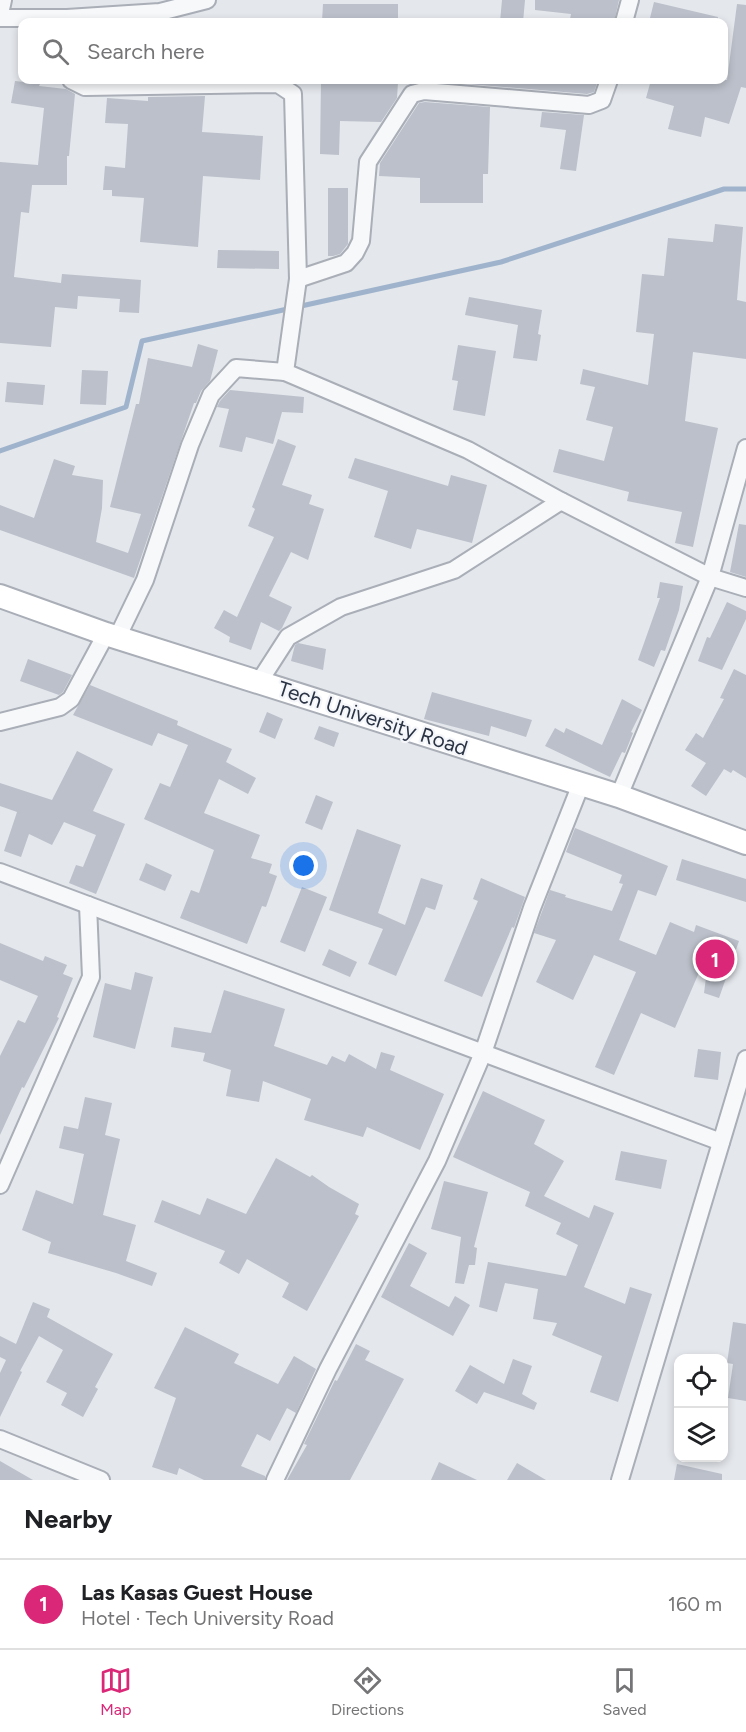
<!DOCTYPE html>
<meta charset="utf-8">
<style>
body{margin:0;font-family:Figtree,sans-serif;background:#f2f2f2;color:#202124}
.controls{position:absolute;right:18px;bottom:18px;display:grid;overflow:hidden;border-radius:12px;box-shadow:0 3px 9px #0003}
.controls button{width:54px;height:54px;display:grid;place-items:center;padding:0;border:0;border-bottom:2px solid #e0e0e0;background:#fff;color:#202124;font:30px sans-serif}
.you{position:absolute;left:304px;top:866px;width:21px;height:21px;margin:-15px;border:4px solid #fff;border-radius:50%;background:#1a73e8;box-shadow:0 0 0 9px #1a73e833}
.badge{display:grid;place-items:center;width:39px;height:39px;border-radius:50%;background:#db2777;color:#fff;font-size:20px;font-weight:700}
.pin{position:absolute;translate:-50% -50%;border:3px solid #fff;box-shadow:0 2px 6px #0006}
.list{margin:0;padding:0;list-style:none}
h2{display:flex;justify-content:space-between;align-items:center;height:78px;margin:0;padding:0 24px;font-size:26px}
h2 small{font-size:20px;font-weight:400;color:#757577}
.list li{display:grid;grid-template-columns:39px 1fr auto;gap:18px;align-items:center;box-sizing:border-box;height:90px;padding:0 24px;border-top:2px solid #e0e0e0}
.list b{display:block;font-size:22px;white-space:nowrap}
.list p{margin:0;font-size:20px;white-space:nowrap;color:#757577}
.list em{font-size:20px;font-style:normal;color:#757577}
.icon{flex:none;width:33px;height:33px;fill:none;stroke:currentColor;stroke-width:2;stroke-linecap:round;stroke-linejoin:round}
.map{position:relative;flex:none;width:746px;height:1480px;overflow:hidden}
.search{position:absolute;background:#fff;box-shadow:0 3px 9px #0003;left:18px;right:18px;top:18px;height:66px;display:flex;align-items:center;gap:15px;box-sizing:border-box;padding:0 21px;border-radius:12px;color:#757577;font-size:22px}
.sheet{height:168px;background:#fff}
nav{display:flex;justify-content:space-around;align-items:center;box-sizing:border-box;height:84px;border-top:2px solid #e0e0e0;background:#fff;font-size:16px;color:#757577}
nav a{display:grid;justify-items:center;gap:3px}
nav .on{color:#db2777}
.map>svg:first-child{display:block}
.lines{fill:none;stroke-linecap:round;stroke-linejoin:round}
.stream{stroke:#9fb4cc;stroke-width:5}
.building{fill:#bbc0ca}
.street-casing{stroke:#a9aeb7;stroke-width:20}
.secondary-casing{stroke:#a9aeb7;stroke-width:26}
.street{stroke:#f7f8fa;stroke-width:16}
.secondary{stroke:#fff;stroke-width:22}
.labels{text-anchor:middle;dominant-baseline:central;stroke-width:4.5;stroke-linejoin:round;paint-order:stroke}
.street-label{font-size:21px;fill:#2b3445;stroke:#f4f6f9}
</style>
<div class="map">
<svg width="746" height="1480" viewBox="0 0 746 1480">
<rect width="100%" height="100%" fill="#e4e7ec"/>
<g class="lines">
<!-- stream -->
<polyline class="stream" points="0,451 126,407 142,341 501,262 724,189 746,189"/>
</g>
<!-- building -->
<g class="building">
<polygon points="502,0 525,0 523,22 500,22"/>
<polygon points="535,0 619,0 614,22 570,19 571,14 535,10"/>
<polygon points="654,2 718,17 718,22 649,22"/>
<polygon points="323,4 398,4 398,22 322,22"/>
<polygon points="737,4 746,5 746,88 741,87 729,124 705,117 701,137 668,129 674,106 646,98 651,80 727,80"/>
<polygon points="321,80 398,82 397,98 381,122 340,121 339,155 320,154"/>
<polygon points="469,80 576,82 577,80 598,80 594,92 587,94 468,84"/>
<polygon points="15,81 40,84 39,86 66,89 75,94 69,156 67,156 67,185 32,185 29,213 21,212 14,277 61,283 62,274 141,280 139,313 119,312 120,299 78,296 77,309 55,307 51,347 0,343 0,162 38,165 44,108 11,103"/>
<polygon points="205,96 202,132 263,136 260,180 203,176 198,247 140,242 144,198 112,196 112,190 103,190 105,166 125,168 128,124 105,123 107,98 148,101 148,97"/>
<polygon points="425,102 490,107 488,174 483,174 483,203 420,203 420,178 379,176 380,163 419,103"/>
<polygon points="542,112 584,115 576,171 560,169 566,130 540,127"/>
<polygon points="328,188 348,188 348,244 340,254 333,256 328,256"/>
<polygon points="715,224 743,227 737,300 746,302 746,359 693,352 685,421 718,428 693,547 675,543 682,512 627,501 629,492 553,472 559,449 604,461 613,427 586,420 595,387 580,384 583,369 648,385 654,334 636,332 642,274 664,276 668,238 713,242"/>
<polygon points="218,250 279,251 279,269 217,268"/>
<polygon points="469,297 542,310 538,334 541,335 537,361 513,358 518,325 465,315"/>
<polygon points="198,344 218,350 210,381 201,391 196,403 194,403 134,578 0,530 0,505 34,518 54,459 75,466 72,475 103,480 102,508 96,542 128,553 141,514 110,507 136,404 139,404 148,358 192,367"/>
<polygon points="458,345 496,351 485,416 453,410 458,381 452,380"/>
<polygon points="82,370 108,371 106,405 80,404"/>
<polygon points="7,382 45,385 43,405 5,402"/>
<polygon points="230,390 304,397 303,413 282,412 273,444 246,437 242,452 219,447 229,409 217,407 220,401"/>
<polygon points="278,439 296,446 282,485 312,495 309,504 324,509 308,560 291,552 269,596 292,607 282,628 279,631 261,622 251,650 229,642 230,637 214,628 224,610 237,617 274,537 248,526 255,509 252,507"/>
<polygon points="355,458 448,486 451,475 487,485 472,543 417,529 411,549 374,537 388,491 348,478"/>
<polygon points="739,524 746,525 746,577 730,572"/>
<polygon points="660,582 683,586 679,610 665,651 661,650 654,667 638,660 660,598 657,598"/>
<polygon points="727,602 746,611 746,619 722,670 698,661 707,637 710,638"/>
<polygon points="298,643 326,649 323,670 291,661 295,645"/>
<polygon points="28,659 72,675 63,692 59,695 20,681"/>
<polygon points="734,669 746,675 746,778 733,770 731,773 724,769 706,796 691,786 706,763 685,750 696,733 703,738 724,699 720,698"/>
<polygon points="90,685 178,721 177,725 232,749 226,762 256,778 248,794 219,779 204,813 260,835 251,858 272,864 269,873 277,876 266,907 262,906 247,944 180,918 191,890 199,893 214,850 144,819 160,783 170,787 188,745 158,733 152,746 73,715"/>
<polygon points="432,692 532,720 526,737 491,726 489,736 424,719"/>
<polygon points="622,699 642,710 631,732 633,733 625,753 622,752 610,777 545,746 555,728 564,733 566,728 602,745"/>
<polygon points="267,712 283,719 275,739 259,732"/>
<polygon points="319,726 339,733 334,747 314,739"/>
<polygon points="77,751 113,769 93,811 125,824 96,894 69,883 76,865 83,867 96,835 64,822 52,845 29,834 21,857 4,851 17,812 0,806 0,783 52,800"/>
<polygon points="316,795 333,802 322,830 305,823"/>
<polygon points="575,828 668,866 656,896 638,890 619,940 656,955 670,922 694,932 696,925 739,941 719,998 704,993 710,947 675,1028 641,1013 614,1075 595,1067 636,972 594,955 573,1000 536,982 556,940 534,933 550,890 566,895 565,897 612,911 623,884 619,883 622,875 566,852"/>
<polygon points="357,829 401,845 378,913 405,925 421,878 443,885 435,910 426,907 396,976 368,964 383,929 329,910"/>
<polygon points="682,859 746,879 746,902 676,880"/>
<polygon points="146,863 172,875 165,891 139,880"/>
<polygon points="481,878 525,897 514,928 512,927 482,997 444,981 478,901 473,899"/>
<polygon points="302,887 327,897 305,952 280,942"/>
<polygon points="0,943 43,961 45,956 67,965 63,974 73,978 57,1017 59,1018 24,1088 22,1087 0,1135 0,1056 18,1020 25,1023 38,996 0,980"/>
<polygon points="329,949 357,962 350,977 322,965"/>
<polygon points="135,972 153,977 135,1049 93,1037 105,983 131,990"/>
<polygon points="224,990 285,1009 274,1046 327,1065 332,1056 345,1062 349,1054 376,1069 381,1052 395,1056 390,1070 444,1094 420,1150 367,1127 363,1137 304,1120 311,1099 263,1081 259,1102 226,1096 231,1070 203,1061 205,1053 171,1047 174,1027 211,1033"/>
<polygon points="698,1049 721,1052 718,1080 694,1077"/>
<polygon points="483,1091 545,1120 534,1144 564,1161 544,1196 589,1218 594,1205 614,1213 584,1287 625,1304 630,1287 652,1294 618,1402 590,1392 602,1356 552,1335 557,1323 533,1319 538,1289 505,1283 497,1312 479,1307 488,1262 566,1276 578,1245 556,1234 561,1223 525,1206 530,1192 453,1157"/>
<polygon points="85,1097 112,1103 105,1135 120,1139 103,1215 136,1225 126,1261 157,1273 152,1286 116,1273 48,1253 51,1242 22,1230 36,1190 73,1204 84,1154 59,1148 64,1126 78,1129"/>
<polygon points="621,1151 667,1160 661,1189 615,1180"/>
<polygon points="276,1158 310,1177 312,1175 329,1187 359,1204 355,1214 359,1216 307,1311 282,1297 289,1283 247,1259 239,1274 219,1263 225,1251 154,1222 162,1200 200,1215 207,1198 246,1214"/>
<polygon points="444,1181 488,1192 474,1247 477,1248 475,1265 469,1265 464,1284 455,1283 461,1237 431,1229"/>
<polygon points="409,1243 427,1253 410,1286 449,1307 455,1296 470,1305 453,1336 381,1297"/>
<polygon points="33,1302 50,1309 47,1317 113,1354 95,1387 98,1389 83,1417 61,1405 67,1393 46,1382 63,1350 39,1336 20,1371 22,1372 0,1417 0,1373 6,1360 0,1357 0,1336 16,1344"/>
<polygon points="733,1322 746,1324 746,1401 728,1398 733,1364 727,1363"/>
<polygon points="185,1327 239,1354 234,1363 278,1384 294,1356 316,1369 296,1413 287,1408 270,1441 257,1434 241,1466 265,1476 265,1480 204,1480 179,1468 177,1475 152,1467 176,1398 154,1388"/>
<polygon points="356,1344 370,1351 365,1360 404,1379 350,1480 287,1480 307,1445 304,1444 335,1380 337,1381"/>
<polygon points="513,1359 532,1366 522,1394 537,1403 534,1410 484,1392 477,1404 455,1391 470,1365 504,1384"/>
<polygon points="0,1461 33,1480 0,1480"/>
<polygon points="439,1462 477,1480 431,1480"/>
<polygon points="517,1463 546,1480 507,1480"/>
<polygon points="677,1464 722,1474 722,1480 674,1480"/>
</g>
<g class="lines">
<defs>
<g id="street">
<polyline points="0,14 3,0"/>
<polyline points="0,18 67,18 160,12 207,0"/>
<polyline points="624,22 630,0"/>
<polyline points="71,80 85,87 278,84 293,94 298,279 285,372 468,450 561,501 710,577 746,588"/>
<polyline points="298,279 346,263 355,253 361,241 368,162 412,94 424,91 589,105 602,100 609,80"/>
<polyline points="117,638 145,580 190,445 211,395 236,368 285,372"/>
<polyline points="259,682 288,637 341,607 454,570 561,501"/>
<polyline points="0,722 60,707 71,699 106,634"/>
<polyline points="619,796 710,577 746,448"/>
<polyline points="0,872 721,1142"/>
<polyline points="0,1185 91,977 88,905"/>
<polyline points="0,1439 101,1480"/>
<polyline points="275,1480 328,1369 437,1161 483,1053 532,908 581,784"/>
<polyline points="620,1480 746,1059"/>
</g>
<polyline id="secondary" points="0,596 106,634 619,796 746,843"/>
</defs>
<!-- street casing -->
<use href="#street" class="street-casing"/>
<!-- secondary casing -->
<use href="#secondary" class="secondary-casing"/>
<!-- street -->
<use href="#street" class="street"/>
<!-- secondary -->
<use href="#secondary" class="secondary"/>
</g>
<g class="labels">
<!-- street labels -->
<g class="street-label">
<text transform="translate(373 718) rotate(18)">Tech University Road</text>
</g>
</g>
</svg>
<div class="controls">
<button><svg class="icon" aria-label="locate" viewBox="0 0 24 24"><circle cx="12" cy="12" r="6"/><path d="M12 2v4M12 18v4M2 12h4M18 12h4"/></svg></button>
<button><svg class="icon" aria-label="layers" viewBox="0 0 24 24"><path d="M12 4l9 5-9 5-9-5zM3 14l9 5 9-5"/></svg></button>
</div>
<div class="you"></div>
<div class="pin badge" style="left:715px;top:959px">1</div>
<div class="search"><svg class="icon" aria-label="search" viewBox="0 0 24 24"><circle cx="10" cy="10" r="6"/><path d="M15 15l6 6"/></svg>Search here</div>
</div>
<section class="sheet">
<h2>Nearby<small></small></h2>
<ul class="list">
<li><span class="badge">1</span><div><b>Las Kasas Guest House</b><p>Hotel · Tech University Road</p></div><em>160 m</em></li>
</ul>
</section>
<nav>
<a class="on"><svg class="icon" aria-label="map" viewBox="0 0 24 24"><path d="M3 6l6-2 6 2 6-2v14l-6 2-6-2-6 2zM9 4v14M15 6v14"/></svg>Map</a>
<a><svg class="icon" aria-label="directions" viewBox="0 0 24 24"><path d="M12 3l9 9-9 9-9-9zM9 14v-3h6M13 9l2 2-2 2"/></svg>Directions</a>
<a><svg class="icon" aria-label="saved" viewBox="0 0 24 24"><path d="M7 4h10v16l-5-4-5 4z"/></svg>Saved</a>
</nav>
